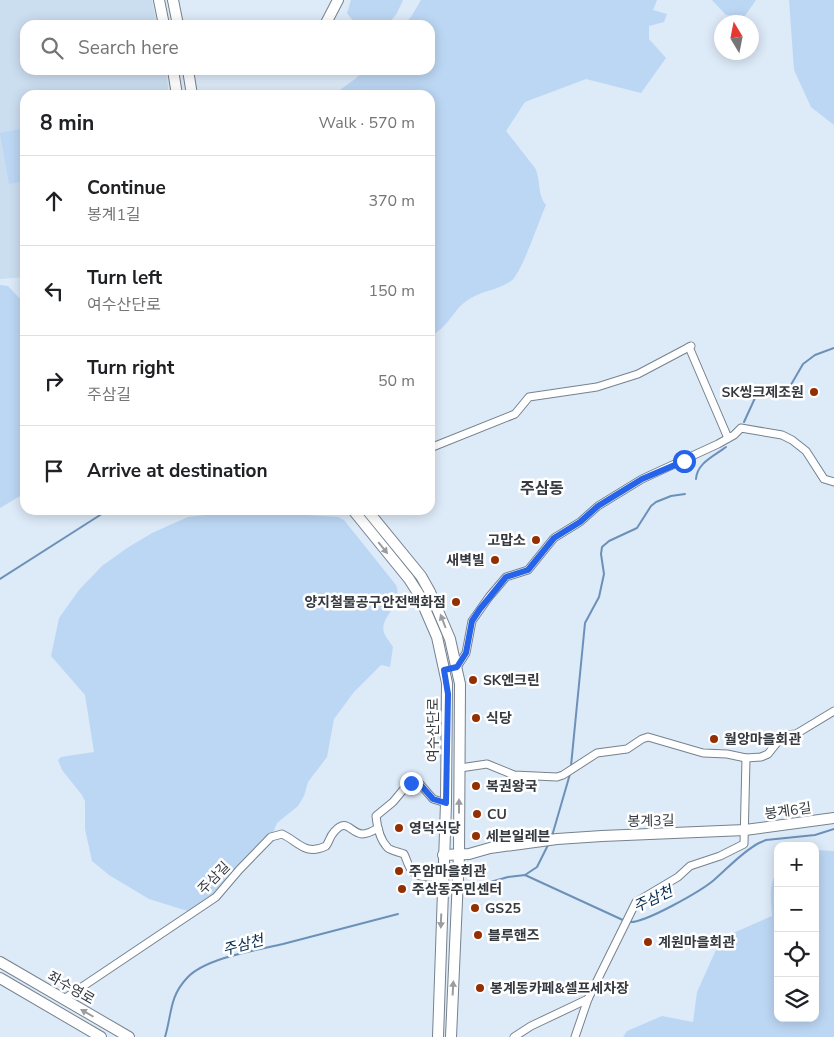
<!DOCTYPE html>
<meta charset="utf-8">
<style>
body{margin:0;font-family:"Nunito Sans","Noto Sans KR",sans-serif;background:#f6f6f6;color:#202124}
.controls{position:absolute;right:15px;bottom:15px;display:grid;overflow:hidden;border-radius:10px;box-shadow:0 2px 12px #0003}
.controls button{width:45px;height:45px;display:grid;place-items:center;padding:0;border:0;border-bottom:1px solid #e0e0e0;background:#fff;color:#202124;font:25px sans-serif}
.compass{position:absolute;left:714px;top:15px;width:45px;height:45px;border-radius:50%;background:#fff;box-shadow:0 2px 12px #0003;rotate:350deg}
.stop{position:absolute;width:15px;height:15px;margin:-11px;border:4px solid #2563eb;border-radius:50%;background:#fff}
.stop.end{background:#2563eb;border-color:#fff;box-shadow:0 1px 5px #0008}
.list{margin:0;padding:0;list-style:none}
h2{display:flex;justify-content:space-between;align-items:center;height:65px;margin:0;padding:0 20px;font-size:21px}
h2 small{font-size:16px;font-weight:400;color:#757577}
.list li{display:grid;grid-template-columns:32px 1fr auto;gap:15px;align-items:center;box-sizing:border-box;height:90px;padding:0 20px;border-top:1px solid #e0e0e0}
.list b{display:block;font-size:19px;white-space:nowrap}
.list p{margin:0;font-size:16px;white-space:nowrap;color:#757577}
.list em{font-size:16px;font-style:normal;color:#757577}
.icon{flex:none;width:28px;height:28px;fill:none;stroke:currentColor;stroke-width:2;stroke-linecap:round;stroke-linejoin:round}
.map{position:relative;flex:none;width:834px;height:1037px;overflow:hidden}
.search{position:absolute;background:#fff;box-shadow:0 2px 12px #0003;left:20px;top:20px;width:415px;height:55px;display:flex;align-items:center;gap:12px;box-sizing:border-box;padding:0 18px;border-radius:15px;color:#757577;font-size:19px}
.panel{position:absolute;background:#fff;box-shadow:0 2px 12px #0003;left:20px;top:90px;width:415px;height:425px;border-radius:15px}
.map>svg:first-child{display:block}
.built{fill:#cbdef0}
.green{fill:#bcd7f4}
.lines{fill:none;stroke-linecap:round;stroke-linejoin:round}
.stream{stroke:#6c91b8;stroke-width:2}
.street-casing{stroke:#76828e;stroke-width:9}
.secondary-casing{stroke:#76828e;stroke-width:12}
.street{stroke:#fff;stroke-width:7}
.secondary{stroke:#fff;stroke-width:10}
.oneway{fill:#9a9ca0}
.route{stroke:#2563eb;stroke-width:6}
.poi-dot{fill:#932f00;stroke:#fff;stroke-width:2}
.labels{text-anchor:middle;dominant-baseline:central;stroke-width:5;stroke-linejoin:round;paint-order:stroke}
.poi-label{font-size:14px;font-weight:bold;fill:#353a40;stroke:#fff;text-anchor:start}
.street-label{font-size:14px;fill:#353a40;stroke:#fff}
.water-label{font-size:15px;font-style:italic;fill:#002a4f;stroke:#fff}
.quarter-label{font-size:16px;font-weight:bold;fill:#353a40;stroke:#fff}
</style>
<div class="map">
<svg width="834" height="1037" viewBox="0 0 834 1037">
<rect width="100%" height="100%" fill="#ddeaf8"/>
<!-- built -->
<polygon class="built" points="0,0 152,0 157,25 25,25 25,70 166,70 169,95 25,95 25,277 0,279"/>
<!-- green -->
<g class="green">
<polygon points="351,0 403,0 397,13 388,25 356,25 347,13"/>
<path d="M 421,0 L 657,0 L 653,10 L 667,14 L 664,22 L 649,26 L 649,39 L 666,58 L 641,93 L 586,79 L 525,102 L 506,131 L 535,168 C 541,179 537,195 546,205 C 539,220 522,273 511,281 C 497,291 478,291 465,302 C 451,313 449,327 430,336 L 430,95 L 333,95 L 355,79 L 365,70 L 430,70 L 430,25 L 403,25 L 411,17 Z"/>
<polygon points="712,0 756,0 744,17 726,15"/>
<polygon points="789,0 834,0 834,125 811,107 794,70"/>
<polygon points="25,128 25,181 9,184 0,133"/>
<polygon points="0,285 8,286 25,304 25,493 0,508"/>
<path d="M 269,510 L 300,510 L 307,515 L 338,517 L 344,520 L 396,585 C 404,606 379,616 384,633 C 386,638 390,642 393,647 L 390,667 L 381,665 L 354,692 L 334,719 L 327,757 L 308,782 L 304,796 L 298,806 L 277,823 L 271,837 L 216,897 L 194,913 L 149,899 L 109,875 L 92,861 L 85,829 L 85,801 L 82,795 L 62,770 L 58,760 L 61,757 L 94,752 L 85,695 L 51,656 L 59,618 L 79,590 L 102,566 L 127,548 L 152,533 L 188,517 L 241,511 Z"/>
<path d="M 815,850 L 834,851 L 834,1037 L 623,1037 L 627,1031 L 662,1016 L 693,1022 L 697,992 L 715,952 L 724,939 L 733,933 L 772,916 C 771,900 768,884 778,870 L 778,1018 L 815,1018 Z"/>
</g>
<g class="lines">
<!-- stream -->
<g class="stream">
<polyline points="744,422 755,398 760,395 778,397 785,395 803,364 815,355 834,348"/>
<path d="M 696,479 C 697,463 714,456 726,447"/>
<polyline points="0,579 108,510"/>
<polyline points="571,766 585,623 599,597 604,574 601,554 602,547 609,541 637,528 651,506 656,502 671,496 685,494"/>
<polyline points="552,836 570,774"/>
<polyline points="525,875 537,867 548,845"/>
<polyline points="473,887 508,877 525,875 625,921"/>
<path d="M 630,922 C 645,923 701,891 714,880 C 728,868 742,852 759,843 L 766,840 L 815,835 L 834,829"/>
<path d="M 165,1037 C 172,1014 169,997 187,978 C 205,958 257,950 283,944 C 321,934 360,924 398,914"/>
</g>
<defs>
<g id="street">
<polyline points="689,347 728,438"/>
<polyline points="430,448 515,414 529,397 597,387 638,374 691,346"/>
<polyline points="457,667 466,653 472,621 489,597 506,577 528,570 554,538 580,522 598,506 642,479 718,444 734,435 741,428 782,435 792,440 806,451 824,479 834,482"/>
<polyline points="460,768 487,764 514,775 557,777 563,775 597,753 627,749 642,739 648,737 703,753 727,754 746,758 761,757 768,754 779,740 785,735 796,734 834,711"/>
<path d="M 443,877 C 430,877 415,880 409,866 C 407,862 406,858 404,854 C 399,852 392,851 388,848 C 380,840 377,826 376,816 L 393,802 L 408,784 L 415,782 L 420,784 L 433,799 L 446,803"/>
<path d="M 64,999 L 216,897 L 239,870 L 271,837 L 282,834 C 299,842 305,856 326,846 C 329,842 330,836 334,832 C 347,817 350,833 362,834 C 368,834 373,831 378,828"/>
<polyline points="514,1037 531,1026 588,999"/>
<polyline points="575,1037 588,999 636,902 678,877 690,866 720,856 744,844 746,758"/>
</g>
<g id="secondary">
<polyline points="159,0 164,25"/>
<polyline points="173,0 178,25"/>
<polyline points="325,25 338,0"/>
<polyline points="173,70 177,95"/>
<polyline points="188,70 192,95"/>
<polyline points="353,510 409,579 418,593 437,637 447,683 446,803 438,1037"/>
<polyline points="367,510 421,576 430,592 450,639 460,684 459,855 451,1037"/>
<polyline points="443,855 469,854 490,848 557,839 602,836 745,830 834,818"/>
<polyline points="0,962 129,1037"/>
<polyline points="0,978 101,1037"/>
</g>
</defs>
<!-- street casing -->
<use href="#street" class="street-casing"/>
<!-- secondary casing -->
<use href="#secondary" class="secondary-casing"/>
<!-- street -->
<use href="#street" class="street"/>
<!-- secondary -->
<use href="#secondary" class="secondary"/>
</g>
<!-- one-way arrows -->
<defs><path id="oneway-solid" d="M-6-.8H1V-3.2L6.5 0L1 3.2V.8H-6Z" transform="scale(1.25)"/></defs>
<g class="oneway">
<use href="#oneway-solid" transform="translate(383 548) rotate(51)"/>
<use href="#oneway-solid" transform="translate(443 621) rotate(-111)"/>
<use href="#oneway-solid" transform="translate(459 806) rotate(-90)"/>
<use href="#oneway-solid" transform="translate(441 921) rotate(92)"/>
<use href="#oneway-solid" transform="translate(453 988) rotate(-87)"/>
<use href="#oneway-solid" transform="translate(87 1013) rotate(-150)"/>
</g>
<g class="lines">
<!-- route -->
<polyline class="route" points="411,783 419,783 433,799 446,803 448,694 444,670 457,667 466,653 472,621 480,609 506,577 528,570 554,538 580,522 598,506 642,479 684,461"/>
</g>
<!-- markers -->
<g class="poi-dot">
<circle cx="814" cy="392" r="5"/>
<circle cx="536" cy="540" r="5"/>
<circle cx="495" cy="560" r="5"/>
<circle cx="456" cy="602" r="5"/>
<circle cx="473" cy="680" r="5"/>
<circle cx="476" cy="718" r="5"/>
<circle cx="714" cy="739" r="5"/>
<circle cx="476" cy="786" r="5"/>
<circle cx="477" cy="814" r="5"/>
<circle cx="399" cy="828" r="5"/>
<circle cx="476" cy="836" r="5"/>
<circle cx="399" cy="871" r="5"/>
<circle cx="402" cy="889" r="5"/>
<circle cx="475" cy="908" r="5"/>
<circle cx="478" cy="935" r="5"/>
<circle cx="648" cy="942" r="5"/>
<circle cx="480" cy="988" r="5"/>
</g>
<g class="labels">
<!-- poi labels -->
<g class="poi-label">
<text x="804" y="392" text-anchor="end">SK씽크제조원</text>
<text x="526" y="540" text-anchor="end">고맙소</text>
<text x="485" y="560" text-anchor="end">새벽빌</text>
<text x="446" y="602" text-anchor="end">양지철물공구안전백화점</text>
<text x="483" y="680">SK엔크린</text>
<text x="486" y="718">식당</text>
<text x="724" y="739">월앙마을회관</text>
<text x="486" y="786">복권왕국</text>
<text x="487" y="814">CU</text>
<text x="409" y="828">영덕식당</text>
<text x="486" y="836">세븐일레븐</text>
<text x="409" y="871">주암마을회관</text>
<text x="412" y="889">주삼동주민센터</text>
<text x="485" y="908">GS25</text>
<text x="488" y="935">블루핸즈</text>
<text x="658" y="942">계원마을회관</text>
<text x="490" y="988">봉계동카페&amp;셀프세차장</text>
</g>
<!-- street labels -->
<g class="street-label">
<text transform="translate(433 730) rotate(-90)">여수산단로</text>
<text transform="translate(788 811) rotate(-8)">봉계6길</text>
<text transform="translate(651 821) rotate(-1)">봉계3길</text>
<text transform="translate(214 878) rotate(-46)">주삼길</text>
<text transform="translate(71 988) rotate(30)">좌수영로</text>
</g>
<!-- water labels -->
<g class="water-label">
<text transform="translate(653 899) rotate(-25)">주삼천</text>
<text transform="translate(243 945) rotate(-15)">주삼천</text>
</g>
<!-- quarter labels -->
<g class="quarter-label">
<text x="542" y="489">주삼동</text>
</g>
</g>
</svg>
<div class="controls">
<button>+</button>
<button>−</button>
<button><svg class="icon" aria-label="locate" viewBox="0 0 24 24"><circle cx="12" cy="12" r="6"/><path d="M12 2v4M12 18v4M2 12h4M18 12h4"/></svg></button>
<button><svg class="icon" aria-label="layers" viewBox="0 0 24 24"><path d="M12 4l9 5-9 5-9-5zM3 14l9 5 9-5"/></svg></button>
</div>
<svg class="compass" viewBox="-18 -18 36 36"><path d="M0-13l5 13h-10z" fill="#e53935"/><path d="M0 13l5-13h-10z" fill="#757577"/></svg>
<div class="stop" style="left:684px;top:461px"></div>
<div class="stop end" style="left:411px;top:783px"></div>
<div class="search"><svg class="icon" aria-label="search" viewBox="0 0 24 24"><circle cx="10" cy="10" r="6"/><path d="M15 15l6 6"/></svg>Search here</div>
<section class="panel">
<h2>8 min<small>Walk · 570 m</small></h2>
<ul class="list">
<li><svg class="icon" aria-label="ahead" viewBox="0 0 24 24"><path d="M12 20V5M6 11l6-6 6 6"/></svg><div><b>Continue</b><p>봉계1길</p></div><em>370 m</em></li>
<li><svg class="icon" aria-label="left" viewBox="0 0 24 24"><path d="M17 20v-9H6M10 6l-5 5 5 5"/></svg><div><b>Turn left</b><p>여수산단로</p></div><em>150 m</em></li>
<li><svg class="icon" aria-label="right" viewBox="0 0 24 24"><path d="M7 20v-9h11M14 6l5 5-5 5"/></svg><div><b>Turn right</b><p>주삼길</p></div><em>50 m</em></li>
<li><svg class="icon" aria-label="arrive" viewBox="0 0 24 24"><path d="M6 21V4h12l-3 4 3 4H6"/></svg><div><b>Arrive at destination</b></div></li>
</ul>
</section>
</div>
